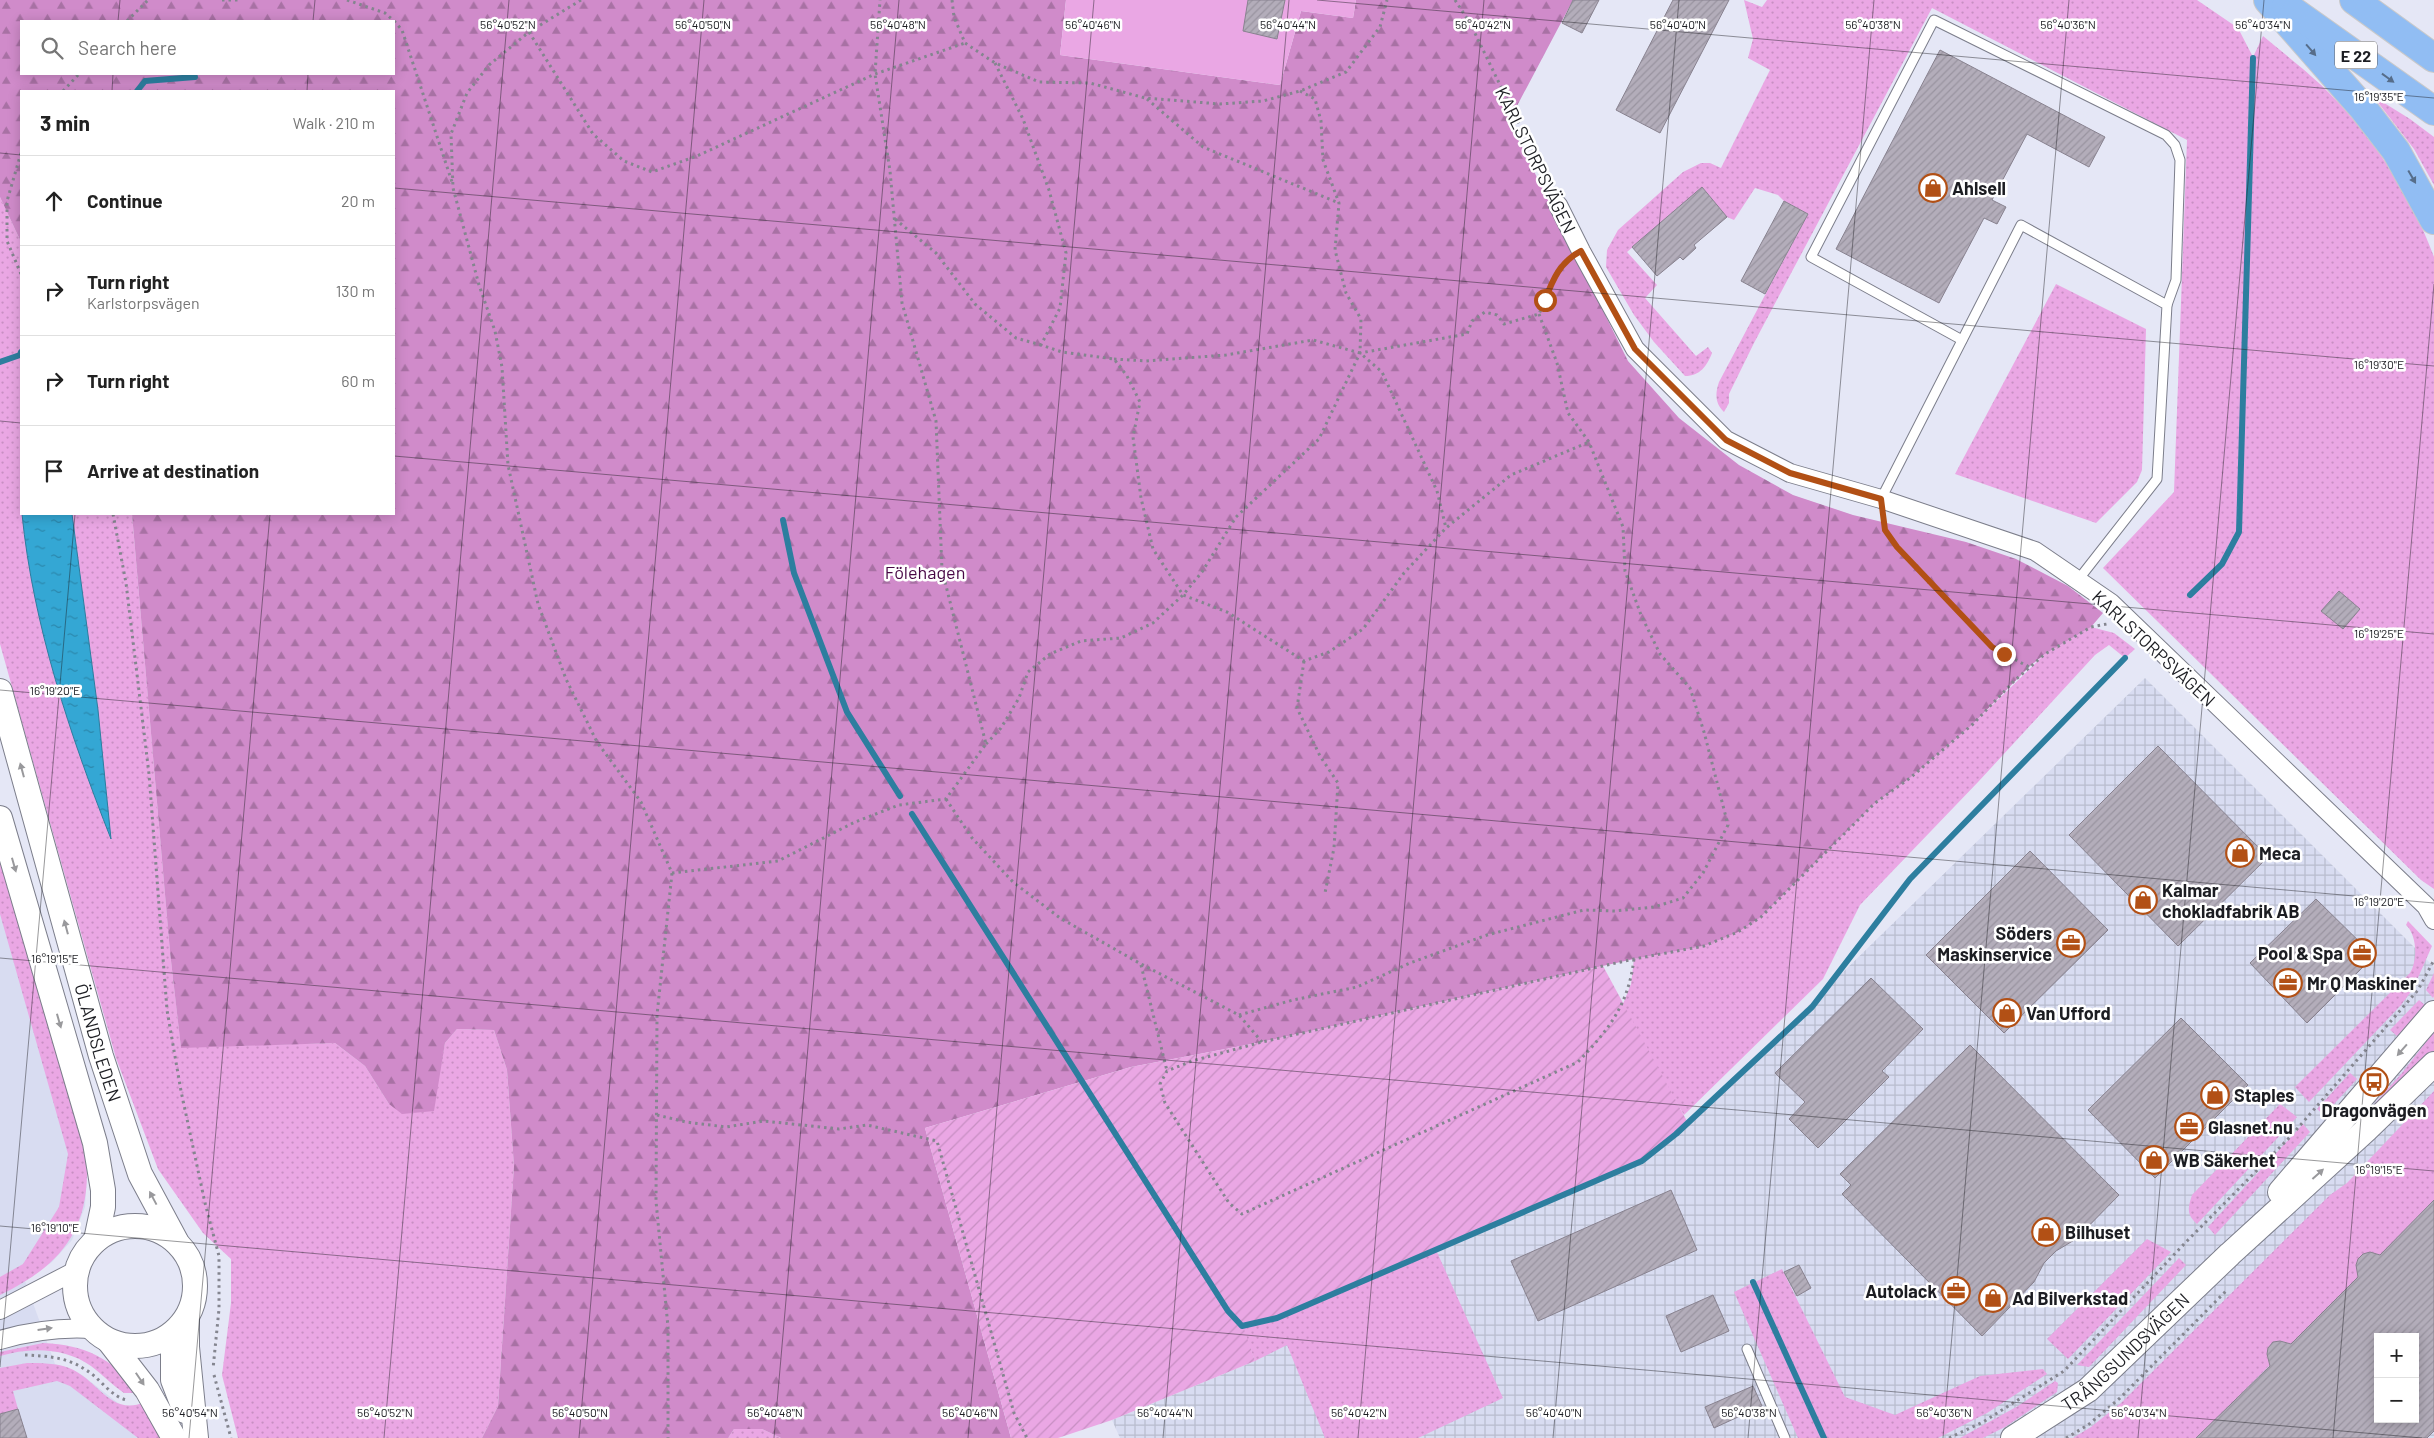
<!DOCTYPE html>
<meta charset="utf-8">
<style>
body{margin:0;font-family:Barlow,sans-serif;background:#f2f2f2;color:#222}
.controls{position:absolute;right:15px;bottom:15px;display:grid;overflow:hidden;border-radius:0px;box-shadow:0 2px 12px #0003}
.controls button{width:45px;height:45px;display:grid;place-items:center;padding:0;border:0;border-bottom:1px solid #e0e0e0;background:#fff;color:#222;font:25px sans-serif}
.stop{position:absolute;width:15px;height:15px;margin:-11px;border:4px solid #b25015;border-radius:50%;background:#fff}
.stop.end{background:#b25015;border-color:#fff;box-shadow:0 1px 5px #0008}
.list{margin:0;padding:0;list-style:none}
h2{display:flex;justify-content:space-between;align-items:center;height:65px;margin:0;padding:0 20px;font-size:21px}
h2 small{font-size:16px;font-weight:400;color:#767676}
.list li{display:grid;grid-template-columns:32px 1fr auto;gap:15px;align-items:center;box-sizing:border-box;height:90px;padding:0 20px;border-top:1px solid #e0e0e0}
.list b{display:block;font-size:19px;white-space:nowrap}
.list p{margin:0;font-size:16px;white-space:nowrap;color:#767676}
.list em{font-size:16px;font-style:normal;color:#767676}
.icon{flex:none;width:28px;height:28px;fill:none;stroke:currentColor;stroke-width:2;stroke-linecap:round;stroke-linejoin:round}
.map{position:relative;flex:none;width:2434px;height:1438px;overflow:hidden}
.search{position:absolute;background:#fff;box-shadow:0 2px 12px #0003;left:20px;top:20px;width:375px;height:55px;display:flex;align-items:center;gap:12px;box-sizing:border-box;padding:0 18px;border-radius:0px;color:#767676;font-size:19px}
.panel{position:absolute;background:#fff;box-shadow:0 2px 12px #0003;left:20px;top:90px;width:375px;height:425px;border-radius:0px}
.map>svg:first-child{display:block}
.built{fill:#d8dcf1}
.industrial{fill:url(#industrial-grid);fill-rule:evenodd}
.grass{fill:url(#grass-dots)}
.forest{fill:url(#forest-firs);fill-rule:evenodd}
.garden{fill:url(#garden-furrows)}
.pitch{fill:#eaa7e4}
.water{fill:url(#water-ripples);stroke:#2d7e9f}
.lines{fill:none;stroke-linecap:round;stroke-linejoin:round}
.stream{stroke:#2d7e9f;stroke-width:6}
.building{fill:url(#building-hatch);stroke:#88828f;fill-rule:evenodd}
.lane-casing{stroke:#7c7e8b;stroke-width:11}
.street-casing{stroke:#7c7e8b;stroke-width:20}
.secondary-casing{stroke:#7c7e8b;stroke-width:26}
.highway-casing{stroke:#c9c9ca;stroke-width:30}
.path{stroke:#84858f;stroke-width:3;stroke-dasharray:2.5 4;stroke-linecap:butt}
.lane{stroke:#fff;stroke-width:9}
.street{stroke:#fff;stroke-width:18}
.secondary{stroke:#fff;stroke-width:24}
.highway{stroke:#91bdf3;stroke-width:28}
.oneway{fill:#566d8a}
.oneway2{fill:#99999c}
.route{stroke:#b25015;stroke-width:6}
.ticks{fill:none;stroke:#1c1d22;stroke-width:1;stroke-opacity:0.45}
.labels{text-anchor:middle;dominant-baseline:central;stroke-width:5;stroke-linejoin:round;paint-order:stroke}
.shield{fill:#fff;stroke:#606164;stroke-width:1}
.shield-label{font-size:16px;font-weight:bold;fill:#1c1d22}
.street-label{font-size:18px;fill:#1c1d22;stroke:#fff}
.poi-label{font-size:18px;font-weight:bold;fill:#1c1d22;stroke:#fff;text-anchor:start}
.park-label{font-size:18px;fill:#470745;stroke:#fff}
.ticks-label{font-size:12px;text-anchor:middle;fill:#1c1d22;stroke:#fff;stroke-width:5;stroke-linejoin:round;paint-order:stroke}
</style>
<div class="map">
<svg width="2434" height="1438" viewBox="0 0 2434 1438">
<defs>
<pattern id="industrial-grid" width="8" height="8" patternUnits="userSpaceOnUse" patternTransform="scale(1.25)"><rect width="8" height="8" fill="#d8dcf1"/><path d="M0 4h8M4 0v8" fill="none" stroke="#b9bcce"/></pattern>
<pattern id="grass-dots" width="8" height="8" patternUnits="userSpaceOnUse" patternTransform="scale(1.25)"><rect width="8" height="8" fill="#eaa7e4"/><path d="M2 2h.1M6 6h.1" fill="none" stroke="#c88fc3" stroke-width="1.8" stroke-linecap="round"/></pattern>
<pattern id="forest-firs" width="22" height="20" patternUnits="userSpaceOnUse" patternTransform="scale(1.25)"><rect width="22" height="20" fill="#d08bca"/><path d="M5 1l3.5 6h-7zM16 11l3.5 6h-7z" fill="#a871a4"/></pattern>
<pattern id="garden-furrows" width="10" height="10" patternUnits="userSpaceOnUse" patternTransform="scale(1.25)"><rect width="10" height="10" fill="#eaa7e4"/><path d="M-1 1l2-2M0 10L10 0M9 11l2-2" fill="none" stroke="#c88fc3"/></pattern>
<pattern id="water-ripples" width="26" height="14" patternUnits="userSpaceOnUse" patternTransform="scale(1.25)"><rect width="26" height="14" fill="#34a7d4"/><path d="M2 4q2-2 4 0t4 0M15 11q2-2 4 0t4 0" fill="none" stroke="#2b87ac"/></pattern>
<pattern id="building-hatch" width="6" height="6" patternUnits="userSpaceOnUse" patternTransform="scale(1.25)"><rect width="6" height="6" fill="#b3adba"/><path d="M-1 1l2-2M0 6l6-6M5 7l2-2" fill="none" stroke="#9994a0"/></pattern>
</defs>
<rect width="100%" height="100%" fill="#e5e7f6"/>
<!-- built -->
<polygon class="built" points="0,854 87,1173 85,1207 72,1240 52,1262 25,1281 55,1364 82,1375 122,1406 133,1407 145,1402 165,1438 0,1438"/>
<!-- industrial -->
<path class="industrial" d="M 2145,678 L 2434,967 L 2434,1438 L 1120,1438 L 1112,1420 L 1255,1361 L 1242,1326 L 1277,1318 L 1642,1161 L 1688,1123 ZM 2378,1337 L 2415,1337 L 2415,1419 L 2378,1419 Z"/>
<!-- grass -->
<g class="grass">
<path d="M 1744,0 L 1762,7 L 1767,0 L 2197,0 L 2238,28 L 2253,57 L 2263,36 C 2282,52 2303,68 2321,85 C 2370,132 2411,194 2434,257 L 2434,889 L 2421,880 L 2103,568 L 2174,492 L 2187,140 L 1932,8 L 1754,343 L 1729,394 L 1729,403 L 1724,412 C 1715,403 1715,394 1719,382 L 1808,214 L 1784,201 L 1778,195 L 1755,188 L 1734,220 L 1727,217 L 1702,187 L 1627,252 L 1657,285 L 1645,298 L 1696,356 L 1708,347 L 1712,353 C 1707,366 1700,376 1685,376 L 1654,342 L 1634,315 L 1606,267 L 1607,250 L 1618,230 L 1683,172 L 1701,163 L 1710,163 L 1721,168 L 1770,70 L 1748,58 L 1753,39 Z"/>
<polygon points="2373,96 2410,119 2434,137 2434,185 2414,149"/>
<polygon points="0,197 21,242 21,514 132,514 170,952 181,1047 335,1043 365,1066 389,1104 439,1074 445,1043 457,1029 494,1030 507,1070 514,1166 498,1406 482,1438 238,1438 222,1375 231,1303 231,1259 203,1233 158,1169 116,1058 0,644"/>
<polygon points="2056,284 2146,329 2142,470 2137,482 2096,523 1955,474"/>
<polygon points="2091,627 2114,633 2135,649 2125,658 2109,645 2095,655 1979,781 1860,905 1823,979 1684,1115 1621,1009 1631,984 1634,959 1704,946 1761,917 1875,803 1910,778 1973,724 2045,654"/>
<path d="M 0,854 L 81,1137 C 83,1149 87,1162 87,1175 C 86,1237 54,1269 0,1295 L 0,1277 L 23,1264 L 59,1207 L 68,1154 L 0,914 Z"/>
<path d="M 2408,921 L 2432,946 L 2413,989 L 2401,1005 L 2309,1102 L 2295,1087 L 2410,973 C 2418,960 2417,935 2406,925 Z"/>
<polygon points="2434,973 2434,996 2433,998 2426,990"/>
<polygon points="2419,1000 2426,1006 2397,1036 2390,1030"/>
<polygon points="2434,1032 2434,1053 2352,1129 2402,1073"/>
<polygon points="2350,1073 2357,1079 2324,1115 2317,1109"/>
<path d="M 2434,1091 L 2434,1200 L 2379,1257 L 2370,1252 C 2357,1256 2356,1263 2360,1275 L 2290,1345 C 2275,1334 2260,1350 2271,1364 L 2197,1438 L 2073,1438 L 2091,1427 L 2121,1403 L 2330,1195 L 2347,1183 Z"/>
<path d="M 2280,1104 L 2297,1117 L 2197,1224 C 2186,1214 2188,1208 2192,1195 Z"/>
<polygon points="2303,1124 2310,1132 2215,1235 2208,1227"/>
<polygon points="2147,1239 2171,1252 2068,1359 2047,1339"/>
<polygon points="1436,1250 1503,1398 1418,1438 1325,1438 1287,1345 1255,1361 1242,1326 1277,1318"/>
<polygon points="2179,1258 2186,1265 2089,1367 2077,1365"/>
<polygon points="1782,1269 1845,1397 1895,1415 1980,1376 2043,1369 2047,1374 1987,1413 1938,1438 1798,1438 1734,1292"/>
<path d="M 43,1343 C 86,1345 110,1358 138,1390 L 132,1393 L 124,1393 C 112,1385 102,1374 91,1366 C 65,1347 29,1347 0,1356 L 0,1352 Z"/>
<path d="M 27,1363 C 41,1363 56,1363 69,1368 C 99,1380 110,1417 145,1402 L 165,1438 L 138,1438 L 70,1386 L 57,1381 L 13,1391 L 18,1409 L 0,1414 L 0,1368 Z"/>
<polygon points="2055,1381 2058,1383 2057,1392 2005,1427 1983,1438 1960,1438 2018,1406"/>
<polygon points="734,1429 762,1429 781,1438 728,1438"/>
</g>
<!-- forest -->
<path class="forest" d="M 0,0 L 1066,0 L 1060,55 L 1280,85 L 1301,11 L 1353,18 L 1356,0 L 1573,0 L 1509,121 L 1628,361 L 1679,418 L 1739,465 L 1793,495 L 1853,515 L 1966,542 L 2016,559 L 2068,586 L 2103,613 L 2091,627 L 2045,654 L 2029,667 L 1973,724 L 1910,778 L 1875,803 L 1761,917 L 1738,932 L 1704,946 L 1634,959 L 1262,1042 L 1131,1067 L 925,1128 L 1011,1438 L 781,1438 L 762,1429 L 734,1429 L 728,1438 L 482,1438 L 498,1406 L 514,1166 L 507,1070 L 494,1030 L 457,1029 L 445,1043 L 434,1111 L 402,1114 L 389,1104 L 365,1066 L 335,1043 L 181,1048 L 170,952 L 132,514 L 394,514 L 394,91 L 21,91 L 21,242 L 0,197 ZM 21,21 L 394,21 L 394,74 L 21,74 Z"/>
<!-- garden -->
<polygon class="garden" points="1603,966 1688,1123 1642,1161 1277,1318 1243,1326 1255,1361 1112,1420 1058,1438 1011,1438 925,1128 1131,1067 1262,1042"/>
<!-- pitch -->
<polygon class="pitch" points="1066,0 1356,0 1353,18 1301,11 1280,85 1060,55"/>
<!-- water -->
<path class="water" d="M 22,514 L 72,514 L 98,710 L 111,839 C 70,735 33,625 22,514 Z"/>
<g class="lines">
<!-- stream -->
<g class="stream">
<polyline points="137,91 145,81 195,77"/>
<polyline points="0,362 20,355 21,352"/>
<polyline points="783,520 794,573 847,712 900,796"/>
<polyline points="2190,595 2222,564 2239,532 2253,58"/>
<polyline points="912,814 1228,1311 1242,1326 1277,1318 1642,1161 1676,1134 1812,1007 1910,879 2125,658"/>
<polyline points="1753,1282 1824,1438"/>
</g>
</g>
<!-- building -->
<g class="building">
<polygon points="1248,0 1285,0 1277,39 1243,31"/>
<polygon points="1573,0 1599,0 1582,33 1562,23"/>
<polygon points="1673,0 1729,0 1660,133 1616,110"/>
<polygon points="1940,50 2105,137 2089,167 2027,134 1992,200 2006,207 1997,224 1984,218 1939,303 1836,249"/>
<polygon points="1702,187 1727,217 1694,245 1696,248 1683,260 1680,257 1657,276 1632,247"/>
<polygon points="1784,201 1808,214 1765,294 1741,281"/>
<polygon points="2339,591 2360,609 2343,629 2321,611"/>
<polygon points="2158,746 2268,857 2178,946 2069,835"/>
<polygon points="2030,851 2108,930 2004,1033 1926,955"/>
<polygon points="2316,899 2374,956 2307,1023 2250,963"/>
<polygon points="1871,978 1923,1029 1882,1071 1889,1077 1818,1148 1789,1119 1805,1102 1775,1073"/>
<polygon points="2181,1018 2248,1085 2155,1178 2088,1110"/>
<polygon points="1970,1045 2119,1195 2076,1239 2056,1251 2044,1263 2034,1282 1982,1336 1842,1194 1851,1185 1840,1174"/>
<polygon points="1671,1190 1697,1250 1538,1321 1511,1261"/>
<path d="M 2434,1200 L 2434,1431 L 2427,1438 L 2196,1438 L 2270,1366 L 2267,1354 L 2268,1348 L 2273,1342 L 2280,1341 L 2291,1344 L 2358,1277 L 2356,1265 L 2358,1259 L 2363,1254 L 2370,1252 L 2380,1255 ZM 2378,1337 L 2415,1337 L 2415,1419 L 2378,1419 Z"/>
<polygon points="1799,1265 1811,1288 1797,1296 1784,1272"/>
<polygon points="1713,1295 1729,1331 1681,1352 1666,1316"/>
<polygon points="1753,1386 1762,1406 1714,1428 1705,1407"/>
<polygon points="18,1409 27,1438 0,1438 0,1414"/>
</g>
<g class="lines">
<defs>
<g id="lane">
<polyline points="1962,340 1811,257 1934,20 2166,135 2175,145 2180,160 2176,280 2167,305"/>
<polyline points="1881,499 2021,225 2167,305 2157,479 2078,580"/>
<polyline points="1747,1349 1785,1438"/>
</g>
<g id="street">
<polyline points="1558,205 1581,251 1635,349 1726,440 1790,473 1881,499 2035,551 2111,603 2426,906 2434,920"/>
<polyline points="0,1310 77,1270"/>
<path d="M 0,1340 C 31,1331 60,1327 92,1329"/>
</g>
<g id="secondary">
<path id="s1" d="M 0,691 L 101,1056 L 140,1174 L 176,1241"/>
<polyline points="0,818 95,1143 103,1190 103,1207 96,1240"/>
<polyline points="2280,1192 2434,1013"/>
<circle cx="135" cy="1286" r="60"/>
<polyline points="187,1318 187,1347 196,1438"/>
<polyline points="173,1339 173,1380 185,1411"/>
<polyline points="109,1341 147,1390 174,1438"/>
<path id="s2" d="M 2013,1438 L 2088,1390 L 2230,1254 L 2366,1130 L 2434,1064"/>
</g>
<g id="highway">
<polyline points="2268,0 2362,107 2396,151 2434,220"/>
<polyline points="2354,0 2434,58"/>
<polyline points="2286,6 2434,111"/>
</g>
</defs>
<!-- lane casing -->
<use href="#lane" class="lane-casing"/>
<!-- street casing -->
<use href="#street" class="street-casing"/>
<!-- secondary casing -->
<use href="#secondary" class="secondary-casing"/>
<!-- highway casing -->
<use href="#highway" class="highway-casing"/>
<!-- path -->
<g class="path">
<polyline points="222,0 239,0"/>
<polyline points="347,0 385,13 394,21"/>
<polyline points="581,0 529,32 489,65 467,93 451,134 453,188 479,285 495,331 502,367 508,465 538,604 566,679 597,742 641,802 672,873 657,1015 656,1201 668,1327 668,1438"/>
<polyline points="952,0 954,17 965,43 995,63 1039,82 1090,83 1145,98 1220,104 1263,101 1300,91 1346,72 1380,27 1387,0"/>
<polyline points="1455,0 1470,23 1550,188"/>
<polyline points="127,21 148,0"/>
<polyline points="394,21 402,30 452,182"/>
<polyline points="529,32 593,134 624,161 652,172 697,156 875,74 965,43"/>
<polyline points="995,63 1023,119 1049,190 1066,253 1060,308 1041,345 1062,352 1114,359 1127,376 1140,402 1133,437 1141,498 1153,549 1183,595 1227,612 1304,661 1329,652 1363,629 1404,573 1446,528 1511,475 1589,442"/>
<polyline points="63,91 79,74"/>
<polyline points="1300,91 1315,99 1321,121 1323,160 1339,203 1335,250 1346,293 1361,319 1360,353"/>
<polyline points="1147,99 1203,147 1339,203"/>
<polyline points="21,153 7,201 7,241 21,274"/>
<polyline points="895,219 936,253 975,304 1016,338 1041,345"/>
<polyline points="1114,359 1146,361 1226,355 1313,340 1360,353 1382,372 1437,491 1446,528"/>
<polyline points="113,514 126,583 149,774 167,1010 181,1091 205,1203 219,1256 219,1309 213,1369"/>
<polyline points="1883,520 1885,529 1897,547 1992,647 2029,667"/>
<polyline points="1304,661 1297,708 1320,756 1338,783 1334,848 1325,893"/>
<polyline points="986,744 1001,728 1019,698 1028,672 1050,654 1081,641 1121,638 1153,623 1183,595 1202,572 1236,517 1319,439 1360,353 1467,334 1472,321 1485,312 1497,315 1504,324 1539,314 1556,274 1566,260"/>
<polyline points="946,799 972,838 1013,882 1060,918 1141,964 1239,1015 1262,1042"/>
<polyline points="672,873 778,861 855,822 899,805 946,799 986,744 942,570 936,421 902,303 890,171 875,74 880,0"/>
<path d="M 1634,959 C 1628,1006 1609,1029 1578,1062 L 1242,1214 L 1229,1203 L 1165,1103 L 1160,1084 L 1167,1071 L 1192,1061 L 1262,1042 L 1634,959 L 1704,946 L 1738,932 L 1761,917 L 1875,803 L 1910,778 L 1973,724 L 2015,680 L 2045,654 L 2091,627 L 2107,624"/>
<polyline points="1141,965 1167,1071"/>
<polyline points="1239,1015 1293,1000 1357,987 1410,963 1487,935 1584,910 1615,911 1654,907 1683,898 1703,873 1728,825 1704,732 1690,688 1660,654 1641,615 1625,571 1623,527 1589,442 1568,413 1557,363 1539,314"/>
<polyline points="657,1115 686,1122 726,1127 764,1121 839,1129 867,1125 937,1141 1014,1413 1027,1438"/>
<path d="M 25,1355 C 47,1356 67,1357 86,1370 C 100,1378 111,1397 127,1400"/>
<polyline points="214,1375 231,1438"/>
<polyline points="1949,1438 1983,1422 2064,1371 2186,1242 2290,1137 2418,990 2434,960"/>
<polyline points="2066,1438 2088,1425 2120,1398 2226,1291"/>
</g>
<!-- lane -->
<use href="#lane" class="lane"/>
<!-- street -->
<use href="#street" class="street"/>
<!-- secondary -->
<use href="#secondary" class="secondary"/>
<!-- highway -->
<use href="#highway" class="highway"/>
</g>
<!-- one-way arrows -->
<defs><path id="oneway-solid" d="M-6-.8H1V-3.2L6.5 0L1 3.2V.8H-6Z" transform="scale(1.25)"/></defs>
<g class="oneway">
<use href="#oneway-solid" transform="translate(2311 50) rotate(49)"/>
<use href="#oneway-solid" transform="translate(2388 78) rotate(36)"/>
<use href="#oneway-solid" transform="translate(2412 177) rotate(60)"/>
</g>
<g class="oneway2">
<use href="#oneway-solid" transform="translate(22 770) rotate(-105)"/>
<use href="#oneway-solid" transform="translate(14 865) rotate(74)"/>
<use href="#oneway-solid" transform="translate(66 927) rotate(-105)"/>
<use href="#oneway-solid" transform="translate(59 1021) rotate(74)"/>
<use href="#oneway-solid" transform="translate(2402 1050) rotate(131)"/>
<use href="#oneway-solid" transform="translate(2318 1174) rotate(-42)"/>
<use href="#oneway-solid" transform="translate(153 1198) rotate(-118)"/>
<use href="#oneway-solid" transform="translate(45 1329) rotate(-8)"/>
<use href="#oneway-solid" transform="translate(140 1379) rotate(56)"/>
</g>
<g class="lines">
<!-- route -->
<path class="route" d="M 1545,300 C 1553,279 1560,262 1581,251 L 1635,349 L 1726,440 L 1790,473 L 1881,499 L 1885,530 L 1897,547 L 1992,647 L 2004,654"/>
</g>
<!-- ticks -->
<path class="ticks" d="M 1317,0 L 2434,98M 118,21 L 120,0M 313,21 L 315,0M 112,91 L 113,74M 307,91 L 308,74M 0,153 L 21,155M 394,188 L 2434,366M 0,421 L 21,423M 394,456 L 2434,634M 0,690 L 2434,903M 0,958 L 2434,1171M 0,1226 L 2422,1438M 0,1367 L 75,514M 189,1438 L 270,514M 384,1438 L 509,0M 579,1438 L 704,0M 774,1438 L 899,0M 968,1438 L 1094,0M 1163,1438 L 1289,0M 1358,1438 L 1484,0M 1553,1438 L 1679,0M 1748,1438 L 1874,0M 1943,1438 L 2069,0M 2138,1438 L 2264,0M 2333,1438 L 2434,284"/>
<!-- icons -->
<defs>
<symbol id="shop-ring" viewBox="-11 -11 22 22"><circle r="9.5" fill="#fff" stroke="#b25015" stroke-width="1.5"/><path d="M-5-2.5h2.3a2.7 3.5 0 0 1 5.4 0H5L5.5 6h-11ZM-1.5-2.5h3a1.5 2.3 0 0 0-3 0Z" fill="#b25015"/></symbol>
<symbol id="office-ring" viewBox="-11 -11 22 22"><circle r="9.5" fill="#fff" stroke="#b25015" stroke-width="1.5"/><path d="M-6-3h4V-5.5h4V-3h4V5H-6ZM-1-4.5V-3h2v-1.5ZM-6 0V1H6V0Z" fill="#b25015"/></symbol>
<symbol id="bus-ring" viewBox="-11 -11 22 22"><circle r="9.5" fill="#fff" stroke="#b25015" stroke-width="1.5"/><path d="M-5-6H5V4H4V6H2V4H-2V6H-4V4H-5ZM-3.5-4V0h7V-4ZM-3.5 1.2v1.5H-2V1.2ZM2 1.2v1.5H3.5V1.2Z" fill="#b25015"/></symbol>
</defs>
<g fill-rule="evenodd">
<use href="#shop-ring" x="1917" y="172" width="32" height="32"/>
<use href="#shop-ring" x="2224" y="837" width="32" height="32"/>
<use href="#shop-ring" x="2127" y="884" width="32" height="32"/>
<use href="#office-ring" x="2055" y="927" width="32" height="32"/>
<use href="#office-ring" x="2346" y="937" width="32" height="32"/>
<use href="#office-ring" x="2272" y="967" width="32" height="32"/>
<use href="#shop-ring" x="1991" y="997" width="32" height="32"/>
<use href="#bus-ring" x="2358" y="1066" width="32" height="32"/>
<use href="#shop-ring" x="2199" y="1079" width="32" height="32"/>
<use href="#office-ring" x="2173" y="1111" width="32" height="32"/>
<use href="#shop-ring" x="2138" y="1144" width="32" height="32"/>
<use href="#shop-ring" x="2030" y="1216" width="32" height="32"/>
<use href="#office-ring" x="1940" y="1275" width="32" height="32"/>
<use href="#shop-ring" x="1977" y="1282" width="32" height="32"/>
</g>
<g class="labels">
<!-- shield labels -->
<rect class="shield" x="2335" y="41.5" width="42" height="27" rx="4"/>
<g class="shield-label">
<text x="2356" y="55">E 22</text>
</g>
<!-- street labels -->
<g class="street-label">
<text transform="translate(1536 160) rotate(64)">KARLSTORPSVÄGEN</text>
<text transform="translate(2154 648) rotate(43)">KARLSTORPSVÄGEN</text>
<text stroke="none"><textPath href="#s1" startOffset="365">ÖLANDSLEDEN</textPath></text>
<text stroke="none"><textPath href="#s2" startOffset="142">TRÅNGSUNDSVÄGEN</textPath></text>
</g>
<!-- poi labels -->
<g class="poi-label">
<text x="1952" y="188">Ahlsell</text>
<text x="2259" y="853">Meca</text>
<text x="2162" y="890">Kalmar<tspan x="2162" dy="21">chokladfabrik AB</tspan></text>
<text x="2052" y="933" text-anchor="end">Söders<tspan x="2052" dy="21">Maskinservice</tspan></text>
<text x="2343" y="953" text-anchor="end">Pool &amp; Spa</text>
<text x="2307" y="983">Mr Q Maskiner</text>
<text x="2026" y="1013">Van Ufford</text>
<text x="2234" y="1095">Staples</text>
<text x="2374" y="1110" text-anchor="middle">Dragonvägen</text>
<text x="2208" y="1127">Glasnet.nu</text>
<text x="2173" y="1160">WB Säkerhet</text>
<text x="2065" y="1232">Bilhuset</text>
<text x="1937" y="1291" text-anchor="end">Autolack</text>
<text x="2012" y="1298">Ad Bilverkstad</text>
</g>
<!-- park labels -->
<g class="park-label">
<text x="925" y="572">Fölehagen</text>
</g>
</g>
<g class="ticks-label">
<text x="508" y="29">56°40'52"N</text>
<text x="898" y="29">56°40'48"N</text>
<text x="1093" y="29">56°40'46"N</text>
<text x="1288" y="29">56°40'44"N</text>
<text x="2263" y="29">56°40'34"N</text>
<text x="703" y="29">56°40'50"N</text>
<text x="1483" y="29">56°40'42"N</text>
<text x="1678" y="29">56°40'40"N</text>
<text x="1873" y="29">56°40'38"N</text>
<text x="2068" y="29">56°40'36"N</text>
<text x="2379" y="101">16°19'35"E</text>
<text x="2379" y="369">16°19'30"E</text>
<text x="2379" y="638">16°19'25"E</text>
<text x="55" y="695">16°19'20"E</text>
<text x="2379" y="906">16°19'20"E</text>
<text x="55" y="963">16°19'15"E</text>
<text x="2379" y="1174">16°19'15"E</text>
<text x="55" y="1232">16°19'10"E</text>
<text x="190" y="1417">56°40'54"N</text>
<text x="385" y="1417">56°40'52"N</text>
<text x="580" y="1417">56°40'50"N</text>
<text x="775" y="1417">56°40'48"N</text>
<text x="970" y="1417">56°40'46"N</text>
<text x="1165" y="1417">56°40'44"N</text>
<text x="1359" y="1417">56°40'42"N</text>
<text x="1554" y="1417">56°40'40"N</text>
<text x="1749" y="1417">56°40'38"N</text>
<text x="1944" y="1417">56°40'36"N</text>
<text x="2139" y="1417">56°40'34"N</text>
</g>
</svg>
<div class="controls">
<button>+</button>
<button>−</button>
</div>
<div class="stop" style="left:1545px;top:300px"></div>
<div class="stop end" style="left:2004px;top:654px"></div>
<div class="search"><svg class="icon" aria-label="search" viewBox="0 0 24 24"><circle cx="10" cy="10" r="6"/><path d="M15 15l6 6"/></svg>Search here</div>
<section class="panel">
<h2>3 min<small>Walk · 210 m</small></h2>
<ul class="list">
<li><svg class="icon" aria-label="ahead" viewBox="0 0 24 24"><path d="M12 20V5M6 11l6-6 6 6"/></svg><div><b>Continue</b></div><em>20 m</em></li>
<li><svg class="icon" aria-label="right" viewBox="0 0 24 24"><path d="M7 20v-9h11M14 6l5 5-5 5"/></svg><div><b>Turn right</b><p>Karlstorpsvägen</p></div><em>130 m</em></li>
<li><svg class="icon" aria-label="right" viewBox="0 0 24 24"><path d="M7 20v-9h11M14 6l5 5-5 5"/></svg><div><b>Turn right</b></div><em>60 m</em></li>
<li><svg class="icon" aria-label="arrive" viewBox="0 0 24 24"><path d="M6 21V4h12l-3 4 3 4H6"/></svg><div><b>Arrive at destination</b></div></li>
</ul>
</section>
</div>
